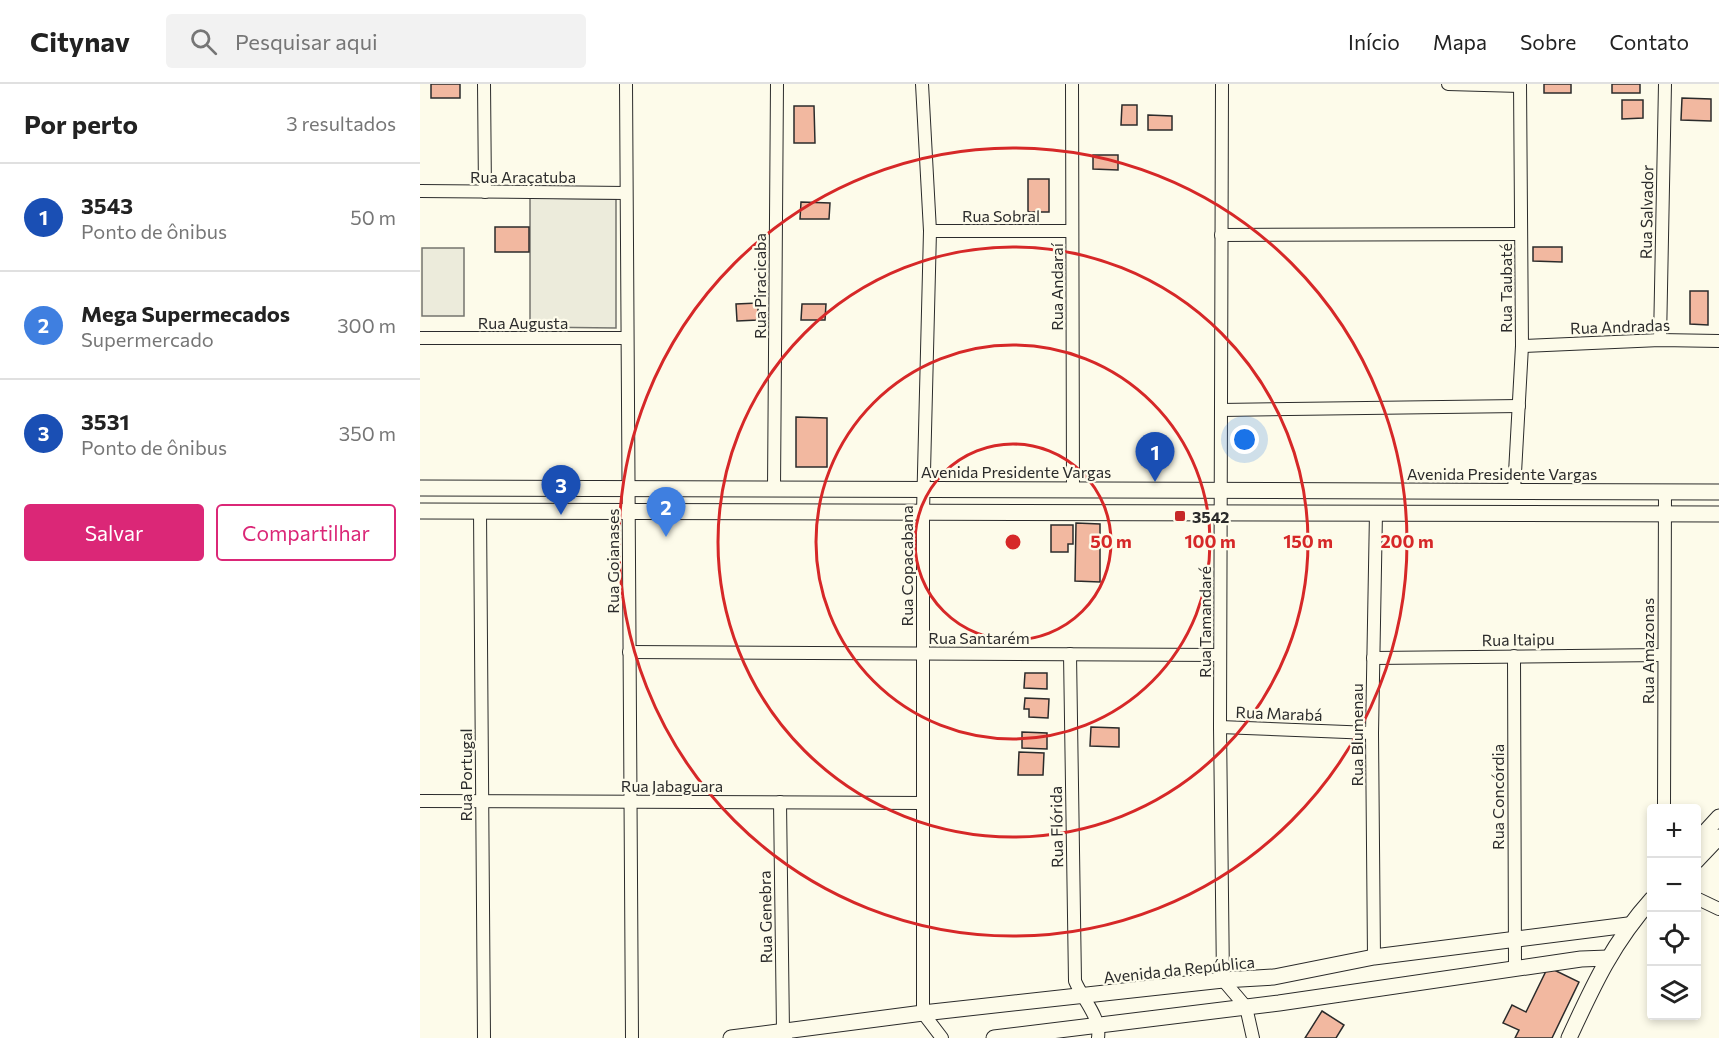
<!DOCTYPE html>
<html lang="pt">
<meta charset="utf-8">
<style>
body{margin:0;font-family:Commissioner,sans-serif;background:#f2f2f2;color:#222}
.controls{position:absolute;right:18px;bottom:18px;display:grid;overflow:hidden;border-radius:6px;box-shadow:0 3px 9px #0003}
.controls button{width:54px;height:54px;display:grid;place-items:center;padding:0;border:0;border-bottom:2px solid #e0e0e0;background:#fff;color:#222;font:30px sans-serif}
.you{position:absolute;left:825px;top:356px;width:21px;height:21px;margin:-15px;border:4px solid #fff;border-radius:50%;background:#1a73e8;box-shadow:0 0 0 9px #1a73e833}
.badge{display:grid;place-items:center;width:39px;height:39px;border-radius:50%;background:#db2777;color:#fff;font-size:20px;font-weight:700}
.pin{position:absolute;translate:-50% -50px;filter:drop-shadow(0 2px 3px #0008)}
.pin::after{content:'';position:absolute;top:32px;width:21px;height:18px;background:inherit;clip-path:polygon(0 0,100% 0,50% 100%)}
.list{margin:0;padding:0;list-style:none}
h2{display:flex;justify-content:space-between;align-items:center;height:78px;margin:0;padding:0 24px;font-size:26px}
h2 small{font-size:20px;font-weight:400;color:#767676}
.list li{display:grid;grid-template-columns:39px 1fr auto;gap:18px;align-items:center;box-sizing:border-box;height:108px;padding:0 24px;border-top:2px solid #e0e0e0}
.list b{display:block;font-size:22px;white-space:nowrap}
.list p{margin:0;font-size:20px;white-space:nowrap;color:#767676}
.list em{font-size:20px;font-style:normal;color:#767676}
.actions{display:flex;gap:12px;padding:18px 24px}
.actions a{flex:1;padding:14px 0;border:2px solid #db2777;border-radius:6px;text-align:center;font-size:21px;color:#db2777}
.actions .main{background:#db2777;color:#fff}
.icon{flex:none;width:33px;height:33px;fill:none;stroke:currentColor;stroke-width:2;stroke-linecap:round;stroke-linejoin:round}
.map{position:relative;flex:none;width:1299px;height:954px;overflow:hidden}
header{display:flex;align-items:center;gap:36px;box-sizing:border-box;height:84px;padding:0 30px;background:#fff;border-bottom:2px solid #e0e0e0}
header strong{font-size:28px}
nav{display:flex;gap:33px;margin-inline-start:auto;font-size:21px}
.search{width:420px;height:54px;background:#f2f2f2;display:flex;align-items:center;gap:15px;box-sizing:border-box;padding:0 21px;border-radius:6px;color:#767676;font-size:22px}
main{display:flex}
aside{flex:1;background:#fff}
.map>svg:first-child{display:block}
.green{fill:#ecebdb;stroke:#74746e;stroke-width:1.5}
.building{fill:#f2b8a0;stroke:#2b2b2b;stroke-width:1.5}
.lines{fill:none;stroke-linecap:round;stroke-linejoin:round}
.minor-casing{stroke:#2b2b2b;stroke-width:14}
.tertiary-casing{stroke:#2b2b2b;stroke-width:17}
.minor{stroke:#fdfbea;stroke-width:12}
.tertiary{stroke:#fdfbea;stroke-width:15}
.ring{fill:none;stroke:#d62828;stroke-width:3}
.poi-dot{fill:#c62828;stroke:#fdfbea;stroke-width:2}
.labels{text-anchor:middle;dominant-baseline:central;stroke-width:4.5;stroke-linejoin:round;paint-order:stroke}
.street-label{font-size:16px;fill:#2b2b2b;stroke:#fdfbea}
.poi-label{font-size:16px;font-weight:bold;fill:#2b2b2b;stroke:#fdfbea;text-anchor:start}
.centre{fill:#d62828;stroke:#fdfbea;stroke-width:3}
.ring-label{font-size:18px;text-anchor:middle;font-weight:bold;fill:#d62828;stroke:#fdfbea;stroke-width:4.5;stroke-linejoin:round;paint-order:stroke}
</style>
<header>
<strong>Citynav</strong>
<div class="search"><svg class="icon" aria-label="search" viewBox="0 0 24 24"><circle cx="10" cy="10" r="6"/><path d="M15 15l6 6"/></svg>Pesquisar aqui</div>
<nav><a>Início</a><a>Mapa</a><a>Sobre</a><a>Contato</a></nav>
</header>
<main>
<aside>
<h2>Por perto<small>3 resultados</small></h2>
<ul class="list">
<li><span class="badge" style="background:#1a4fb4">1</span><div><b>3543</b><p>Ponto de ônibus</p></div><em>50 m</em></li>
<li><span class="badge" style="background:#3f7fe0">2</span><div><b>Mega Supermecados</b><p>Supermercado</p></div><em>300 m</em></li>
<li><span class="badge" style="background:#1a4fb4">3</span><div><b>3531</b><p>Ponto de ônibus</p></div><em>350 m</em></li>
</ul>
<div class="actions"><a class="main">Salvar</a><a>Compartilhar</a></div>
</aside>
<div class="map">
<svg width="1299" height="954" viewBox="0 0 1299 954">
<rect width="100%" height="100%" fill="#fdfbea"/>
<!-- green -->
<g class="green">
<polygon points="110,114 196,115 196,244 110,243"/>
<rect x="2" y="164" width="42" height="68"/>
</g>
<!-- building -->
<g class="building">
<rect x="11" y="0" width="29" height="14"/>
<rect x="1124" y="0" width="27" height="9"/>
<rect x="1192" y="0" width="28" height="9"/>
<polygon points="1262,14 1291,15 1291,37 1261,36"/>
<polygon points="1202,16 1223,16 1223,34 1202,35"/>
<polygon points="702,21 717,21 717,41 701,41"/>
<polygon points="374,22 394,22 395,59 374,59"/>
<polygon points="728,31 752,32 752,46 728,46"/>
<polygon points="673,71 698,71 698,86 673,85"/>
<rect x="608" y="95" width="21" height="33"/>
<polygon points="381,118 410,119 409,135 380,135"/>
<rect x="75" y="143" width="34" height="25"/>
<polygon points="1113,163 1142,163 1142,178 1113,177"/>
<polygon points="1270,207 1288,207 1288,241 1270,240"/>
<polygon points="338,219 338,236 317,237 316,220"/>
<polygon points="382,220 406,220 405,236 381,236"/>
<polygon points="376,333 407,334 407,383 376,383"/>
<polygon points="656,439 680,440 680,498 655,497"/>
<polygon points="631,441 653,441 653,460 648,460 648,468 631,468"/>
<polygon points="605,589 627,589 627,605 604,604"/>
<polygon points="605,614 629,615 628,634 609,633 609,625 604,625"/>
<polygon points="671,643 699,644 699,663 670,662"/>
<polygon points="602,648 627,649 627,665 602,664"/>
<polygon points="599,668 624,669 623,691 598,691"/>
<polygon points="1128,883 1159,898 1132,954 1095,954 1099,946 1083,939 1092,921 1106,928"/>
<polygon points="902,927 924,941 916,954 885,954"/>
</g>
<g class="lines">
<defs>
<g id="minor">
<polyline points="64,0 65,108"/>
<polyline points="206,0 212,954"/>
<polyline points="502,0 510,147 503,428 503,929 522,954"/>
<polyline points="652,0 653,405"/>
<polyline points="802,0 800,643 803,896 826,923 833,954"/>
<polyline points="1028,0 1100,2"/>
<polyline points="0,107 206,109"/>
<polyline points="510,147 652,147"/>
<polyline points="801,151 1101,150"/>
<polyline points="0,254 207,254"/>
<polyline points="1240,256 1245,0"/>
<polyline points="1102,262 1240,256 1299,257"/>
<polyline points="801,326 1099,322"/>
<polyline points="354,405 357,0"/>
<polyline points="1094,407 1102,262 1100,0"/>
<polyline points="60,427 64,954"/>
<polyline points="209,568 800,571"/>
<path d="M 650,570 L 655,897 C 663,916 681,933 678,954"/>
<polyline points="1094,572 1095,883"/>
<polyline points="953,574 1244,571"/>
<polyline points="800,643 952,649"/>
<polyline points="0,717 503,719"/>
<polyline points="360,718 363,947 366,954"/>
<polyline points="1244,724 1245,409"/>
<polyline points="1276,814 1299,825"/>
<polyline points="954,873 952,649 956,428"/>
</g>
<g id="tertiary">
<polyline points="0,404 1299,408"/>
<polyline points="0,427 1299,430"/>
<polyline points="1276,758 1299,733"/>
<polyline points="1276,777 1299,753"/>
<polyline points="311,954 503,929 803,896 854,893 954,873 1208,841"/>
<polyline points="574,954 859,919 1161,875 1188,874"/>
<path d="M 1149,954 C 1173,902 1193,858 1232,815"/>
</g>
</defs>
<!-- minor casing -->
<use href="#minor" class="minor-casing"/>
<!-- tertiary casing -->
<use href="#tertiary" class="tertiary-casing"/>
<!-- minor -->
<use href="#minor" class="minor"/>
<!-- tertiary -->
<use href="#tertiary" class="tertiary"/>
</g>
<!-- distance rings -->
<g class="ring">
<circle cx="593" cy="458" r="98"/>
<circle cx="593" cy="458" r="197"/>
<circle cx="593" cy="458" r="295"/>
<circle cx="593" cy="458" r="394"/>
</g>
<!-- markers -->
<rect class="poi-dot" x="754" y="426" width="12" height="12" rx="3"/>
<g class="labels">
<!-- street labels -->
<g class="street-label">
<text x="103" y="92">Rua Araçatuba</text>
<text transform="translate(1226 128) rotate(-89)">Rua Salvador</text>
<text x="581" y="131">Rua Sobral</text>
<text transform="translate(339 202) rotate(-90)">Rua Piracicaba</text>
<text transform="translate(636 203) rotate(-90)">Rua Andaraí</text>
<text transform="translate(1085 204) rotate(-90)">Rua Taubaté</text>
<text x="103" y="238">Rua Augusta</text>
<text transform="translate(1200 242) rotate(-2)">Rua Andradas</text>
<text x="596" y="387">Avenida Presidente Vargas</text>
<text x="1082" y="389">Avenida Presidente Vargas</text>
<text transform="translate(192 477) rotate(-90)">Rua Goianases</text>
<text transform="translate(486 482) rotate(-90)">Rua Copacabana</text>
<text transform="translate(784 538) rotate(-90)">Rua Tamandaré</text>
<text x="559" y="553">Rua Santarém</text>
<text transform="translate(1098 555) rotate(-1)">Rua Itaipu</text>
<text transform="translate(1227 567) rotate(-90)">Rua Amazonas</text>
<text transform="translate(859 629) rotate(2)">Rua Marabá</text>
<text transform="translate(936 651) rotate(-90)">Rua Blumenau</text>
<text transform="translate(45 691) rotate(-90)">Rua Portugal</text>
<text x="252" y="701">Rua Jabaguara</text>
<text transform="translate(1077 713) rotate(-90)">Rua Concórdia</text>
<text transform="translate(636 743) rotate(-91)">Rua Flórida</text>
<text transform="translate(345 833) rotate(-91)">Rua Genebra</text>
<text transform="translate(759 885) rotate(-6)">Avenida da República</text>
</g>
<!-- poi labels -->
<g class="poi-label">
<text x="772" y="432">3542</text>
</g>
</g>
<circle cx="593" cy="458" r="9" class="centre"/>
<g class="ring-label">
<text x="691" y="464">50 m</text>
<text x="790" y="464">100 m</text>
<text x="888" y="464">150 m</text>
<text x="987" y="464">200 m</text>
</g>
</svg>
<div class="controls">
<button>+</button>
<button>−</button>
<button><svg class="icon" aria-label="locate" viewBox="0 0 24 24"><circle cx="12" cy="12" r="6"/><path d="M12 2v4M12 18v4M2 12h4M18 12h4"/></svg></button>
<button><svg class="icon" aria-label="layers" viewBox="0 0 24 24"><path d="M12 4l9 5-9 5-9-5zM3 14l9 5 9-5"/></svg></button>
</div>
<div class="you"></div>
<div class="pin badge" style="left:735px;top:398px;background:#1a4fb4">1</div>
<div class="pin badge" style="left:246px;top:453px;background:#3f7fe0">2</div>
<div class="pin badge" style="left:141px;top:431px;background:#1a4fb4">3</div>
</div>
</main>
